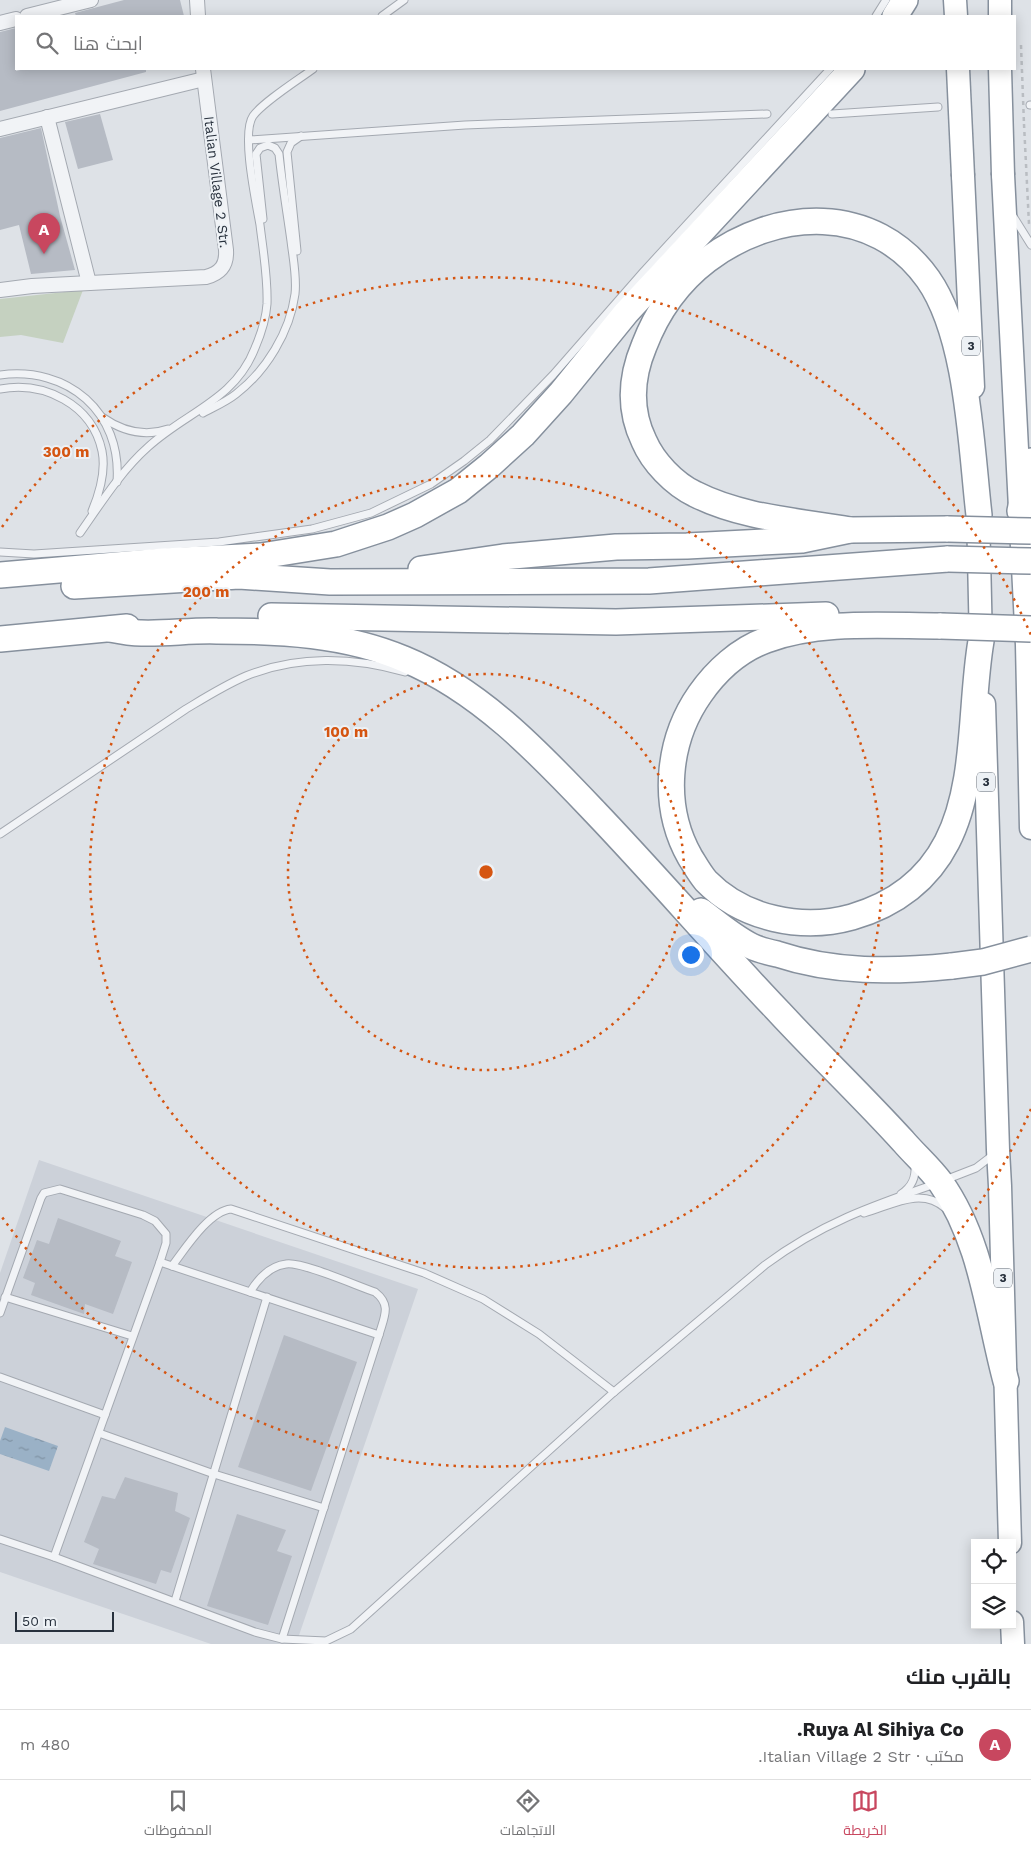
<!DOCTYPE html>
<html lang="ar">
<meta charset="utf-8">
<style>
body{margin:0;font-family:"Work Sans",Cairo,sans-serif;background:#f2f2f2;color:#202124;direction:rtl}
.controls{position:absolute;right:15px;bottom:15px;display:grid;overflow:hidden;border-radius:0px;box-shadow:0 2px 12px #0003}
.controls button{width:45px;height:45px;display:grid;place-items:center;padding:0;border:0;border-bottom:1px solid #e0e0e0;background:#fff;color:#202124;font:25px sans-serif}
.scale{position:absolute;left:15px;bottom:12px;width:99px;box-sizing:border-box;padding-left:5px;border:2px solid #28313d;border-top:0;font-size:14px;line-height:18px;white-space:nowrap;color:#28313d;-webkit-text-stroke:4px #edf1f5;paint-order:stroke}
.you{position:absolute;left:690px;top:954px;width:18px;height:18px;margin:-12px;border:4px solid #fff;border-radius:50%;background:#1a73e8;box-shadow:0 0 0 8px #1a73e833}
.badge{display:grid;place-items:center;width:32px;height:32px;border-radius:50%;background:#c8475f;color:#fff;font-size:16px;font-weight:700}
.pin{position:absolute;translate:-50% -41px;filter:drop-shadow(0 1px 2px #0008)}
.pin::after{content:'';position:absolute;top:26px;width:18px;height:15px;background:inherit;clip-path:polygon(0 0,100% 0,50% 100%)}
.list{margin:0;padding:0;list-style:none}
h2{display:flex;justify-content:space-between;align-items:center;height:65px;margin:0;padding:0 20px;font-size:21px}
h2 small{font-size:16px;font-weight:400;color:#757577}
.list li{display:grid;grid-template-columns:32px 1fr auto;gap:15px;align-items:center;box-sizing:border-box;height:70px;padding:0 20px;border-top:1px solid #e0e0e0}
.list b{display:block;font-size:19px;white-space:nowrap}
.list p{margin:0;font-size:16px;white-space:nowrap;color:#757577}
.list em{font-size:16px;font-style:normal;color:#757577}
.icon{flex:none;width:28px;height:28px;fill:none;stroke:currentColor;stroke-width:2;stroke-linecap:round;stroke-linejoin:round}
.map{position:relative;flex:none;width:1031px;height:1644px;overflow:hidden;direction:ltr}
.search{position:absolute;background:#fff;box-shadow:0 2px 12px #0003;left:15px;right:15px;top:15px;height:55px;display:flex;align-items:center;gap:12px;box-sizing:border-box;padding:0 18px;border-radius:0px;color:#757577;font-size:19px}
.sheet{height:135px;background:#fff}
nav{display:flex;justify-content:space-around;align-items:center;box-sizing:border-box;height:70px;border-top:1px solid #e0e0e0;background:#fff;font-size:14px;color:#757577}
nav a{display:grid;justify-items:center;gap:2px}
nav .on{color:#c8475f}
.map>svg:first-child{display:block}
.built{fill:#ccd1d9}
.green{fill:#c5d1c0}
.water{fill:url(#water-ripples)}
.building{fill:#b6bbc4}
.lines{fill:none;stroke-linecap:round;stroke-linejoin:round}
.service-casing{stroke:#a4a9b1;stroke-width:9}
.minor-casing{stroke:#a4a9b1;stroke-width:16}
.trunk-casing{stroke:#86909d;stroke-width:25}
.motorway-casing{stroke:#86909d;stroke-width:28}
.path{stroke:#b9bdc2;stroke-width:2.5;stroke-dasharray:4 4;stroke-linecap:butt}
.service{stroke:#f1f3f6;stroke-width:7}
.minor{stroke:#f1f3f6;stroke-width:14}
.trunk{stroke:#fff;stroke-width:22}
.motorway{stroke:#fff;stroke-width:25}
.trunk-bridge-casing{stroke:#86909d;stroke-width:25;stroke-linecap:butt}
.motorway-bridge-casing{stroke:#86909d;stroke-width:28;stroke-linecap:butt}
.path-bridge{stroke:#b9bdc2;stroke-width:2.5;stroke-dasharray:4 4;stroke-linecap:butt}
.trunk-bridge{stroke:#fff;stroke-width:22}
.motorway-bridge{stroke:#fff;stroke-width:25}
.ring{fill:none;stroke:#d55511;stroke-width:2.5;stroke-dasharray:2.5 5}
.labels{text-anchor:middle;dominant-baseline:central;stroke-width:4;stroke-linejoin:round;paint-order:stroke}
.shield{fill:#edf1f5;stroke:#636b74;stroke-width:1}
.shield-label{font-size:12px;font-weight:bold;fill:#28313d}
.street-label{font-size:14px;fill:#28313d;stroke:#edf1f5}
.centre{fill:#d55511;stroke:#edf1f5;stroke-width:2.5}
.ring-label{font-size:15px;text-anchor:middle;font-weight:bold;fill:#d55511;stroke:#edf1f5;stroke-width:4;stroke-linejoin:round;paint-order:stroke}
</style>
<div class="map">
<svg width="1031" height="1644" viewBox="0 0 1031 1644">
<defs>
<pattern id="water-ripples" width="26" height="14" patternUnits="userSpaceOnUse" patternTransform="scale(1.25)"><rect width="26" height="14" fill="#9ab1c6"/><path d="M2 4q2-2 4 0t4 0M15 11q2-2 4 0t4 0" fill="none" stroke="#7e91a2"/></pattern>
</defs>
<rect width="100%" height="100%" fill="#dee2e7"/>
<!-- built -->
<polygon class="built" points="39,1160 418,1289 296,1644 211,1644 0,1572 0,1273"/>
<!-- green -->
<polygon class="green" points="83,290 63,343 21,335 0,337 0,299"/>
<!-- water -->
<polygon class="water" points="5,1427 58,1446 49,1471 0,1454 0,1441"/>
<!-- building -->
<g class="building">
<polygon points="124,0 180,0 184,16 76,16 75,13"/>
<polygon points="16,28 16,71 24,69 146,69 146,72 0,111 0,32"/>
<polygon points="100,114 113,160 78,169 65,122"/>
<polygon points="41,128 60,216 75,270 31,274 19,225 0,230 0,138"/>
<polygon points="58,1218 121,1241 115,1256 132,1262 113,1314 85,1304 84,1314 31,1295 35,1283 23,1278 37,1240 49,1244"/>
<polygon points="284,1335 357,1362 311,1491 238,1467"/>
<polygon points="125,1477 178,1493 175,1511 190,1518 171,1573 161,1570 156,1584 93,1564 99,1549 84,1542 102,1496 115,1499"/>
<polygon points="237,1514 286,1530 277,1551 292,1556 268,1625 207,1606"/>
</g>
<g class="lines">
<defs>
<g id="service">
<polyline points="382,16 404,0"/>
<polyline points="876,16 886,0"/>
<polyline points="1030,105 1031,105"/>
<polyline points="832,114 938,107"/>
<polyline points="249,140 465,125 767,114"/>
<polyline points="1013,216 1031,245"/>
<polyline points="297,251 287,152 291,143 301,136"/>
<path d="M 0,375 C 68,366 122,412 117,482"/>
<path d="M 0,389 C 44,381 92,404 102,451 C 106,471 100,492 92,511"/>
<path d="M 203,413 C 214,407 226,402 236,394 C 266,371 290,332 295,294 C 297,277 293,258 291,241 C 287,212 282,183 279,154 L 275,148 L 268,145 L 260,148 L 256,154 L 263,219"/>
<path d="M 102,417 C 122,431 145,437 168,429"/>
<path d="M 80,533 C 101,503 121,471 148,447 C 186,412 235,400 255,348 C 261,334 266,319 267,304 C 268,278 263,250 260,225 C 256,202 241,133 253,116 C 263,102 298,80 313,69"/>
<polyline points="0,552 34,554 219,542 312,529 371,513 431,484 464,461 490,440 553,375 644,271 830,69"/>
<path d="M 0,834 L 186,709 C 206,697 225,685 246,676 C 297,655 354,657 405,672"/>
<polyline points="945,1180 976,1168 993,1155"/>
<path d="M 901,1194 C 912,1187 916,1178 915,1165"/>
<path d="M 864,1213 C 890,1206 921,1186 945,1208"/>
<polyline points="160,1262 379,1335 282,1639"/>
<path d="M 172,1266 C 185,1249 209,1211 231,1209 L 424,1273 L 483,1299 L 539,1334 L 614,1392"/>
<path d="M 250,1292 C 258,1279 269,1266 286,1264 C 301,1261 357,1286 375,1292 C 392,1305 384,1317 379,1335"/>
<polyline points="5,1297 132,1336"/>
<polyline points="0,1313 41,1198 44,1193 60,1189 143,1215 155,1221 166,1234 166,1243 160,1262 54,1557"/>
<polyline points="0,1377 105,1415"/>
<polyline points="99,1433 214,1474 324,1508"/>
<path d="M 0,1539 L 54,1557 L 255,1632 L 282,1639 L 326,1641 L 351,1629 L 614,1392 L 765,1265 C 820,1224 871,1206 935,1184"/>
<polyline points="175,1601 267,1297"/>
</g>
<g id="minor">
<polyline points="197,0 198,16"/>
<polyline points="27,16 91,0"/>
<polyline points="0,23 16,19"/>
<polyline points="47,117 89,283"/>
<polyline points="0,129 204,79"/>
<path d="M 0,290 L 32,286 L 206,277 C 221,273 227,265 226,250 L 203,69"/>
</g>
<g id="trunk">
<polyline points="955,0 956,16"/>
<polyline points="1000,16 1000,0"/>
<polyline points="1003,175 1027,645 1031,828"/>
<polyline points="963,176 973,387"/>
<polyline points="978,512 981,645"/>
<polyline points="984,704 998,1150 1000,1186 1010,1543"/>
<polyline points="1012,1622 1013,1644"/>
</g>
<g id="motorway">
<polyline points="895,16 905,0"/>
<polyline points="1020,511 1031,461"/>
<path d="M 850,530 C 799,521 742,518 695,494 C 674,484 653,462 644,441 C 629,410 631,377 644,346 C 657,312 678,282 707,260 C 776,208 874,203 928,279 C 968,336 971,446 979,515"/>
<polyline points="421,569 503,557 616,547 687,546 802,540 850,530 948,529"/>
<polyline points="0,575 163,561 261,556 336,544 388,527 415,515 458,491 489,466 523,435 561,393 626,313 852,69"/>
<polyline points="74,586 239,576 330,582 649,581 948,559"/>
<polyline points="271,616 616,622 826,615"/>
<path d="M 941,626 C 884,626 820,620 766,640 C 739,650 716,671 700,694 C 667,741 661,806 690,857 C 695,865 700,874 706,881 C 743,919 802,931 852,917 C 893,905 927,881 947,842 C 977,784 970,705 981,641"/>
<path d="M 110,629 C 120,631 131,633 141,633 C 166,634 192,630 217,631 C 280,631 345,634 404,659 C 480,690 540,754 595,812 C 658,878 717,947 780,1013 C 820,1056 863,1097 903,1141 C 915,1155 930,1168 941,1183 C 982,1241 988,1314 1006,1381"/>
<polyline points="0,639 127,627"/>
<path d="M 701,911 C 717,923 733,937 751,946 C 759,950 768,952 777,954 C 834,973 893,972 952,966"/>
</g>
</defs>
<!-- service casing -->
<use href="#service" class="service-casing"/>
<!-- minor casing -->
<use href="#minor" class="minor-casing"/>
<!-- trunk casing -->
<use href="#trunk" class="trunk-casing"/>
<!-- motorway casing -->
<use href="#motorway" class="motorway-casing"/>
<!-- path -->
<polyline class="path" points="1024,124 1029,224"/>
<!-- service -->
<use href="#service" class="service"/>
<!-- minor -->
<use href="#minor" class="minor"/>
<!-- trunk -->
<use href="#trunk" class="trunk"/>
<!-- motorway -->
<use href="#motorway" class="motorway"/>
<defs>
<g id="trunk-bridge">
<polyline points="958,69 963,176"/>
<polyline points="1000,69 1003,175"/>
</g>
<g id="motorway-bridge">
<polyline points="948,529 1031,531"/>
<polyline points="948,559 1031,561"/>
<polyline points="941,626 1031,629"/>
<polyline points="952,966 983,962 1031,949"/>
</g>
</defs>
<!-- trunk-bridge casing -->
<use href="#trunk-bridge" class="trunk-bridge-casing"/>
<!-- motorway-bridge casing -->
<use href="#motorway-bridge" class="motorway-bridge-casing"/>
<!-- path-bridge -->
<polyline class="path-bridge" points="1021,45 1024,124"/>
<!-- trunk-bridge -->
<use href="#trunk-bridge" class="trunk-bridge"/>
<!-- motorway-bridge -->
<use href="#motorway-bridge" class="motorway-bridge"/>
</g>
<!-- distance rings -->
<g class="ring">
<circle cx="486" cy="872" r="198"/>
<circle cx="486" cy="872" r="396"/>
<path d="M1031 1109A594 594 0 0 1 2 1217M2 527A594 594 0 0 1 1031 635"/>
</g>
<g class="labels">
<!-- shield labels -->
<g class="shield">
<rect x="962" y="336.5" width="18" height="19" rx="4"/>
<rect x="977" y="772.5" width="18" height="19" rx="4"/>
<rect x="994" y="1268.5" width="18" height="19" rx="4"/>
</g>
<g class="shield-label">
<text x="971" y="346">3</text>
<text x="986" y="782">3</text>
<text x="1003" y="1278">3</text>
</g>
<!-- street labels -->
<g class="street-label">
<text transform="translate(217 182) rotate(83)">Italian Village 2 Str.</text>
</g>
</g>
<circle cx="486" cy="872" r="8" class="centre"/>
<g class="ring-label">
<text x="66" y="457">300 m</text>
<text x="206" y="597">200 m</text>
<text x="346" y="737">100 m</text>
</g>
</svg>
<div class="controls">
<button><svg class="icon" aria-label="locate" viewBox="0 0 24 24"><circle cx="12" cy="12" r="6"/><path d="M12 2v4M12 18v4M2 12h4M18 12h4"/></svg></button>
<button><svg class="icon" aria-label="layers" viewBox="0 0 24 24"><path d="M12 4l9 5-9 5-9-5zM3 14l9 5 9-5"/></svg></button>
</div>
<div class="scale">50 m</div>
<div class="you"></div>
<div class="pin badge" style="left:44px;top:254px">A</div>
<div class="search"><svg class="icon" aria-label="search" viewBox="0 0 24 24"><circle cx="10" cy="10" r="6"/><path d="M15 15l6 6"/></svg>ابحث هنا</div>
</div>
<section class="sheet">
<h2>بالقرب منك<small></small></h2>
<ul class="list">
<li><span class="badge">A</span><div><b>Ruya Al Sihiya Co.</b><p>مكتب · Italian Village 2 Str.</p></div><em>480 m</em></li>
</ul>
</section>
<nav>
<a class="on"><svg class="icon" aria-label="map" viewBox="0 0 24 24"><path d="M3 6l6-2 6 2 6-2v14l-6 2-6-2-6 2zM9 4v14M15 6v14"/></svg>الخريطة</a>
<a><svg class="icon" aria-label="directions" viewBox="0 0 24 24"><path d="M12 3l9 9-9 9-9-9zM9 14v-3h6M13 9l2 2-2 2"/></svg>الاتجاهات</a>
<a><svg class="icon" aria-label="saved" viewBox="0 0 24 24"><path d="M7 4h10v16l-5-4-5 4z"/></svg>المحفوظات</a>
</nav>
